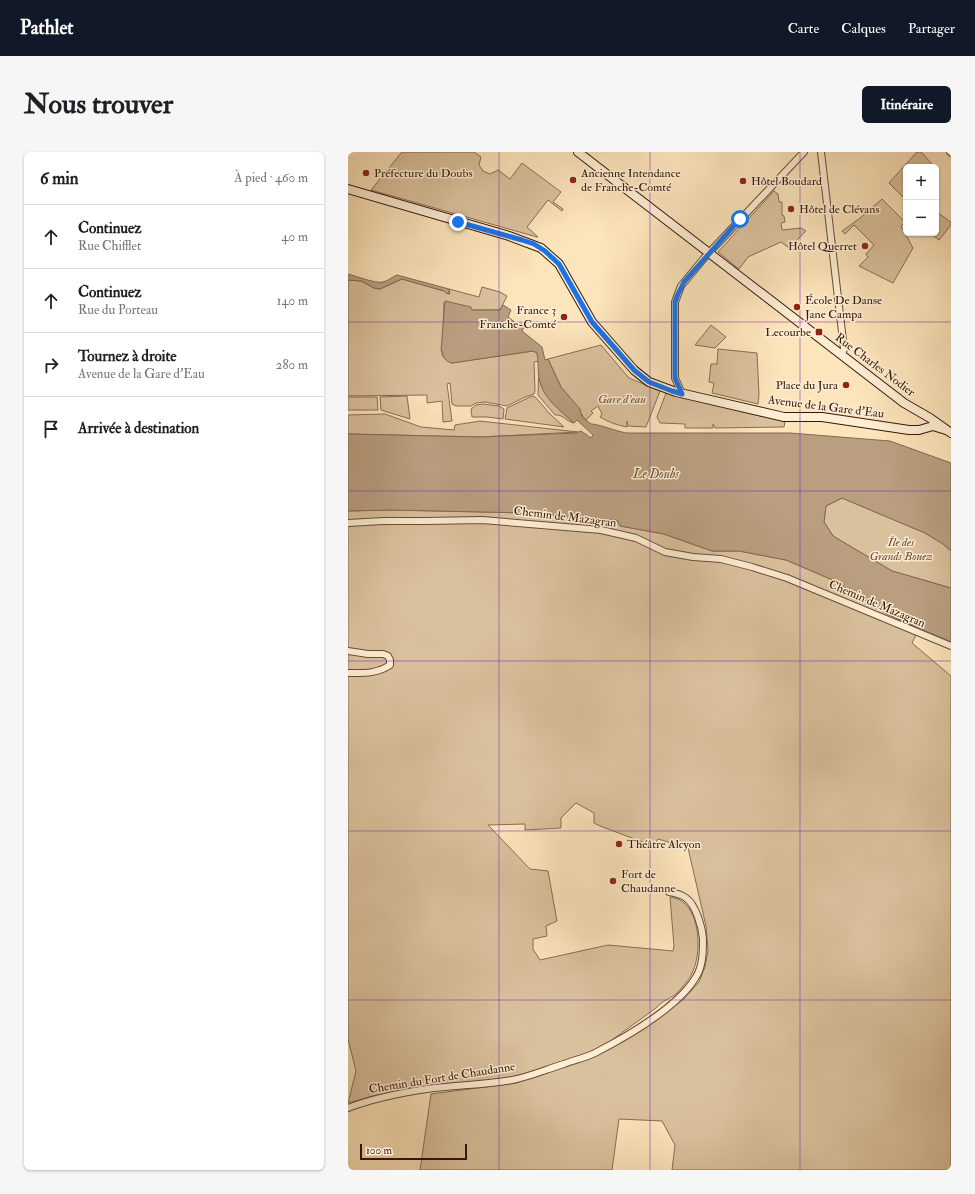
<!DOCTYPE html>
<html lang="fr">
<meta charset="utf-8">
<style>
body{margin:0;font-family:"IM FELL Double Pica",serif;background:#f6f6f6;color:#202124}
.controls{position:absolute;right:12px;top:12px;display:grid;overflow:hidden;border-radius:6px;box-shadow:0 1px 3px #0004}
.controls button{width:36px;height:36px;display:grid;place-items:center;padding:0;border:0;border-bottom:1px solid #e0e0e0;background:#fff;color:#202124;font:20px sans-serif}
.scale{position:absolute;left:12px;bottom:10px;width:107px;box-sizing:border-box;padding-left:4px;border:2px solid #36190c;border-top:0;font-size:11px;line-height:14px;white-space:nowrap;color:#36190c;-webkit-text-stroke:3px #fdedd3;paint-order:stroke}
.stop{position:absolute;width:12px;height:12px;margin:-9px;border:3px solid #1a73e8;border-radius:50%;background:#fff}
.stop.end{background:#1a73e8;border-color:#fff;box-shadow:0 1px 4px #0008}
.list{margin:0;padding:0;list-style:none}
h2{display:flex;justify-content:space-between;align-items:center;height:52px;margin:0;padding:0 16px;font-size:17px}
h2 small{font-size:13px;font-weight:400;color:#757577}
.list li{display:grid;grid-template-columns:26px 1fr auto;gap:12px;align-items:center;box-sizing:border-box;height:64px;padding:0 16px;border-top:1px solid #e0e0e0}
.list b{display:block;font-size:15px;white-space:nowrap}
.list p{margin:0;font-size:13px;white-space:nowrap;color:#757577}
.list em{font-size:13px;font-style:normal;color:#757577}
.icon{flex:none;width:22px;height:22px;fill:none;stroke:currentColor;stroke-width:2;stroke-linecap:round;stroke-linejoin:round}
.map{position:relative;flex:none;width:603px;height:1018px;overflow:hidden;border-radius:6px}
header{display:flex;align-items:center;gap:24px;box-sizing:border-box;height:56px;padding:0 20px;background:#111827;color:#fff}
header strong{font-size:19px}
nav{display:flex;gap:22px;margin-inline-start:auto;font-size:14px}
.intro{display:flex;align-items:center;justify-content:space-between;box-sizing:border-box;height:96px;padding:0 24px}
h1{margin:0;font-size:28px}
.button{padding:10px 18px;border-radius:6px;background:#111827;color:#fff;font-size:14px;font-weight:700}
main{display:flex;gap:24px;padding:0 24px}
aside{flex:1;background:#fff;border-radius:6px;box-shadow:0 1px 3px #0004}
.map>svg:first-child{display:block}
.green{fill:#dac19d;stroke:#886d54}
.water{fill:#b99f80;stroke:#856952}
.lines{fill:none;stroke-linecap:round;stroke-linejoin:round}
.street-casing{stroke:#684c38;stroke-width:8}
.secondary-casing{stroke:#36190c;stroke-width:10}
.street{stroke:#fdedd3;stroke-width:6}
.secondary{stroke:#fdedd3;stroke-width:8}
.route{stroke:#1a73e8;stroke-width:5}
.grid{fill:none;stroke:#7b2cbf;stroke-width:1;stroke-opacity:0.55}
.poi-dot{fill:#8f2418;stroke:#fdedd3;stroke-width:1.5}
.labels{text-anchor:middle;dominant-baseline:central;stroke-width:3;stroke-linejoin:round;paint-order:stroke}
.poi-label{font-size:12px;fill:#36190c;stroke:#fdedd3;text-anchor:start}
.street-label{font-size:12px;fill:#36190c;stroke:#fdedd3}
.park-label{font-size:12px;font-style:italic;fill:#674b38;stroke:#fdedd3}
.water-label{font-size:13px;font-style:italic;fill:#6a4f3a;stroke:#fdedd3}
</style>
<header>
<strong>Pathlet</strong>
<nav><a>Carte</a><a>Calques</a><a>Partager</a></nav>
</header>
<div class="intro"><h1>Nous trouver</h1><a class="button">Itinéraire</a></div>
<main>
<aside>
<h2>6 min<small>À pied · 460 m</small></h2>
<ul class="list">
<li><svg class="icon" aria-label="ahead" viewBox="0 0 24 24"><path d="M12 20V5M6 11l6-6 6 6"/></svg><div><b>Continuez</b><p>Rue Chifflet</p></div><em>40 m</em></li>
<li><svg class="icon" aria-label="ahead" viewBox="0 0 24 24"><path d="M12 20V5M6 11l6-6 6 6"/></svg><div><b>Continuez</b><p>Rue du Porteau</p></div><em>140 m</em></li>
<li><svg class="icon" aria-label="right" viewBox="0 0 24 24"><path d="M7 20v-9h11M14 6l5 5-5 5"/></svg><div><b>Tournez à droite</b><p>Avenue de la Gare d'Eau</p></div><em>280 m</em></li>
<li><svg class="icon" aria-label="arrive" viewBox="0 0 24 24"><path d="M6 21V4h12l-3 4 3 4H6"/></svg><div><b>Arrivée à destination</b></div></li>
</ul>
</aside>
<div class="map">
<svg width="603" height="1018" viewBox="0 0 603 1018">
<rect width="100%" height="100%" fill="#fce4bb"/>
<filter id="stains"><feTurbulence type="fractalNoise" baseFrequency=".005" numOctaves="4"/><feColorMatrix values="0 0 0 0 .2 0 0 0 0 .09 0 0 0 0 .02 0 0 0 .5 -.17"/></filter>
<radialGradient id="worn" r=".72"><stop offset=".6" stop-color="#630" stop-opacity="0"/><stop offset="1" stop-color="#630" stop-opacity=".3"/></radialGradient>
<!-- green -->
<g class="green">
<polygon points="54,0 126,0 133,5 131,13 135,19 142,22 150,18 162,27 174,11 213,40 205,50 215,57 214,59 200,48 179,75 190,85 189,85 23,38"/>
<polygon points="569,0 573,0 586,14 585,15 558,15 558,44 556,46 541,31"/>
<polygon points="426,39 430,42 431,50 434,50 434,63 436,64 437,70 433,71 434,78 453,76 458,79 441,96 433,90 400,105 391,117 370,100"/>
<polygon points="534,47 557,70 553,74 565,96 545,131 511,114 520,105 518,102 526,93 506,73 497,82 494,79 511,67"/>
<polygon points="590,61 603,70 603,73 591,88 582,81 588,81 588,64"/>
<polygon points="54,127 96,139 98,141 102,142 101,137 131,145 134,135 152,140 159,144 152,158 123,158 96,151 94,203 98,208 104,211 185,199 189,201 191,209 186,210 187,239 186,242 177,245 159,254 137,250 128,251 123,254 108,254 104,252 102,231 99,232 104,269 95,270 94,249 79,251 79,243 0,244 0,128 13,129 26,136 32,137"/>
<polygon points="363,173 378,185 367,196 347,193"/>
<path d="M 253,193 L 281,226 L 312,239 L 298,275 L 280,274 L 279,269 L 279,275 C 268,273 261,270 252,265 L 254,262 L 250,254 L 243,259 L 245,261 L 238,268 L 213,235 L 200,207 Z"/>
<polygon points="370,197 409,201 411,243 410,252 364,241 366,231 361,230 363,212 369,212"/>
<path d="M 191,210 C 191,216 190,223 192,229 C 196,247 214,259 226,271 C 219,270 215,262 207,263 L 190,243 Z"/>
<polygon points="318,241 437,270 436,275 367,276 365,272 365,276 337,276 337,272 312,271 309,265"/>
<polygon points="59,244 62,267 33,258 32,245"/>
<polygon points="184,244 187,245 191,249 201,261 216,275 157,267 159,256"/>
<polygon points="0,245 29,245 30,258 0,258"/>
<polygon points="135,252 151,254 156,257 155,267 139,265 124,265 123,257 128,253"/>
<polygon points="37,262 73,275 106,278 107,273 132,269 230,280 132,285 0,282 0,263"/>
<polygon points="494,346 577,381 595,392 603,399 603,436 544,419 485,384 476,370 478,354"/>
<path d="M 43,358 L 180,361 L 269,368 L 272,374 L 316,382 L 364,399 L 391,399 L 438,408 L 487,429 L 539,462 L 571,477 L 564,491 L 603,524 L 603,1018 L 324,1018 L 327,993 L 314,969 L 271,967 L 264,1018 L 72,1018 L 83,942 L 168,931 L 248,904 L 294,878 L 336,847 L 351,830 L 357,815 L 360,798 L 358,774 L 340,696 L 310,687 L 305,694 L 252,674 L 246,671 L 246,661 L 228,651 L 213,666 L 213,676 L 177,678 L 177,672 L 140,673 L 182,717 L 200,719 L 209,769 L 198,774 L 199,784 L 185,787 L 185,797 L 192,808 L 260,793 L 325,799 L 326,794 L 322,745 C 327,746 332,747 336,751 C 354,766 354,810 340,828 C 337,832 332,838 328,842 C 321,847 314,849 308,856 L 246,901 L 164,928 L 83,934 L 25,944 L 0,951 L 8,919 L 0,887 L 0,359 Z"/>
</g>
<!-- water -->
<g class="water">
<path d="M 0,122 C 8,124 28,132 35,130 C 40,129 44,125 49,123 L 101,137 L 101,142 L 98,141 L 96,139 L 54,127 L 32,137 L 26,136 L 13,129 L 0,128 Z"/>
<path d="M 97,149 L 123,155 L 124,158 L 152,158 L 155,153 L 163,158 L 160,165 L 169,172 L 175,171 L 177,173 L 174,179 L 194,195 L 197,208 L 200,207 L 213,235 L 232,257 L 234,265 L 243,272 C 250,272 268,279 278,281 L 442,281 L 542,289 L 603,311 L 603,399 L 595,392 L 577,381 L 494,346 L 478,354 L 476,370 L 485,384 L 544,419 L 603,436 L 603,490 L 539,462 L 487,429 L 438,408 L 391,399 L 364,399 L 316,382 L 272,374 L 269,368 L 180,361 L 43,358 L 0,359 L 0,282 L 132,285 L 228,281 L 233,279 L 243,286 L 245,283 L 229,268 L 226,271 C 214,260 196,247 192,230 C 189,220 191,211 189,201 L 185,199 L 104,211 C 98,210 95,205 94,199 L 93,199 Z"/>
</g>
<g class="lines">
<defs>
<g id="street">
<polyline points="473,0 496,197 494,203"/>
<polyline points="602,0 603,1"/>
<polyline points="334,242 327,226 327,150 333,134 357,105 456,0"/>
<polyline points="0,371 35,369 77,369 134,368 253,378 288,386 317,400 345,405 373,407 404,415 439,426 603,494"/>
<path d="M 0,499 L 20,502 L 35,502 L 40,504 L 42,508 L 42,513 C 29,522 15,521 0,521"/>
<path d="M 0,956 C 26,946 52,941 79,937 C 107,933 136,933 164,928 C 181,925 199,917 216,912 C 226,908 237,906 247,901 C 278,885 330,855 348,825 C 355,814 355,799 355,787 C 354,775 348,753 338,746 C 333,742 327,741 321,740"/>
</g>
<g id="secondary">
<polyline points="230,0 556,251 582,266 603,281"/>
<polyline points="0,37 161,84 193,96 211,112 244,170 286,218 301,230 328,240 436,265 474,265 561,278 571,278 585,274 598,278"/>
</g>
</defs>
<!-- street casing -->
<use href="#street" class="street-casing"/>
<!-- secondary casing -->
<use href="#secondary" class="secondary-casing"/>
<!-- street -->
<use href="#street" class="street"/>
<!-- secondary -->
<use href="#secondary" class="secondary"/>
</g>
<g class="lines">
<!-- route -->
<polyline class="route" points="110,70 174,88 186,92 197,99 211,112 244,170 286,218 301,230 324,239 334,242 327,226 327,150 330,142 336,130 392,67"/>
</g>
<!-- grid -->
<path class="grid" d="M 151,0 L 151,1018M 302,0 L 302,1018M 452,0 L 452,1018M 0,170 L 603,170M 0,339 L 603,339M 0,509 L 603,509M 0,679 L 603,679M 0,848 L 603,848"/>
<!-- markers -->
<g class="poi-dot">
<circle cx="18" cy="21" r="4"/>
<circle cx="225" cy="28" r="4"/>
<circle cx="395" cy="29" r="4"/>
<circle cx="443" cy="57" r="4"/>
<circle cx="517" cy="94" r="4"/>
<circle cx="449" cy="155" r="4"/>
<circle cx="216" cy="165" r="4"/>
<rect x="467" y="176" width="8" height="8" rx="2"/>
<circle cx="498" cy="233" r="4"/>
<circle cx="271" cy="692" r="4"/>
<circle cx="265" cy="729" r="4"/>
</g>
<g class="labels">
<!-- poi labels -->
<g class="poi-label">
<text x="26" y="21">Préfecture du Doubs</text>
<text x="233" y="21">Ancienne Intendance<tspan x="233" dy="14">de Franche-Comté</tspan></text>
<text x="403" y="29">Hôtel Boudard</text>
<text x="451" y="57">Hôtel de Clévans</text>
<text x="509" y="94" text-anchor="end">Hôtel Querret</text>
<text x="457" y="148">École De Danse<tspan x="457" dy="14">Jane Campa</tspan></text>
<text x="208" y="158" text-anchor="end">France 3<tspan x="208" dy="14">Franche-Comté</tspan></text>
<text x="463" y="180" text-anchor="end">Lecourbe</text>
<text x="490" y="233" text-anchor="end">Place du Jura</text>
<text x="279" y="692">Théâtre Alcyon</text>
<text x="273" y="722">Fort de<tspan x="273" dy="14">Chaudanne</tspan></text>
</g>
<!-- street labels -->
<g class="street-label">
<text transform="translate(527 213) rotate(37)">Rue Charles Nodier</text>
<text transform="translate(478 255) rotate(7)">Avenue de la Gare d'Eau</text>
<text transform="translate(217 365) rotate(7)">Chemin de Mazagran</text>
<text transform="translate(529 452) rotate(23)">Chemin de Mazagran</text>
<text transform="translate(94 926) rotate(-9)">Chemin du Fort de Chaudanne</text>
</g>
<!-- park labels -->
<g class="park-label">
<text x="274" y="247">Gare d'eau</text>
<text x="553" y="390">Île des<tspan x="553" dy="14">Grands Bouez</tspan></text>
</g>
<!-- water labels -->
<g class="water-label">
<text x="308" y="322">Le Doubs</text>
</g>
</g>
<rect width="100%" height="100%" filter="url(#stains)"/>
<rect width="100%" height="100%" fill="url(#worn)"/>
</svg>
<div class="controls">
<button>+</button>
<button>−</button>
</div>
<div class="scale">100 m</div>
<div class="stop" style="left:392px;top:67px"></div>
<div class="stop end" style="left:110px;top:70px"></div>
</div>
</main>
